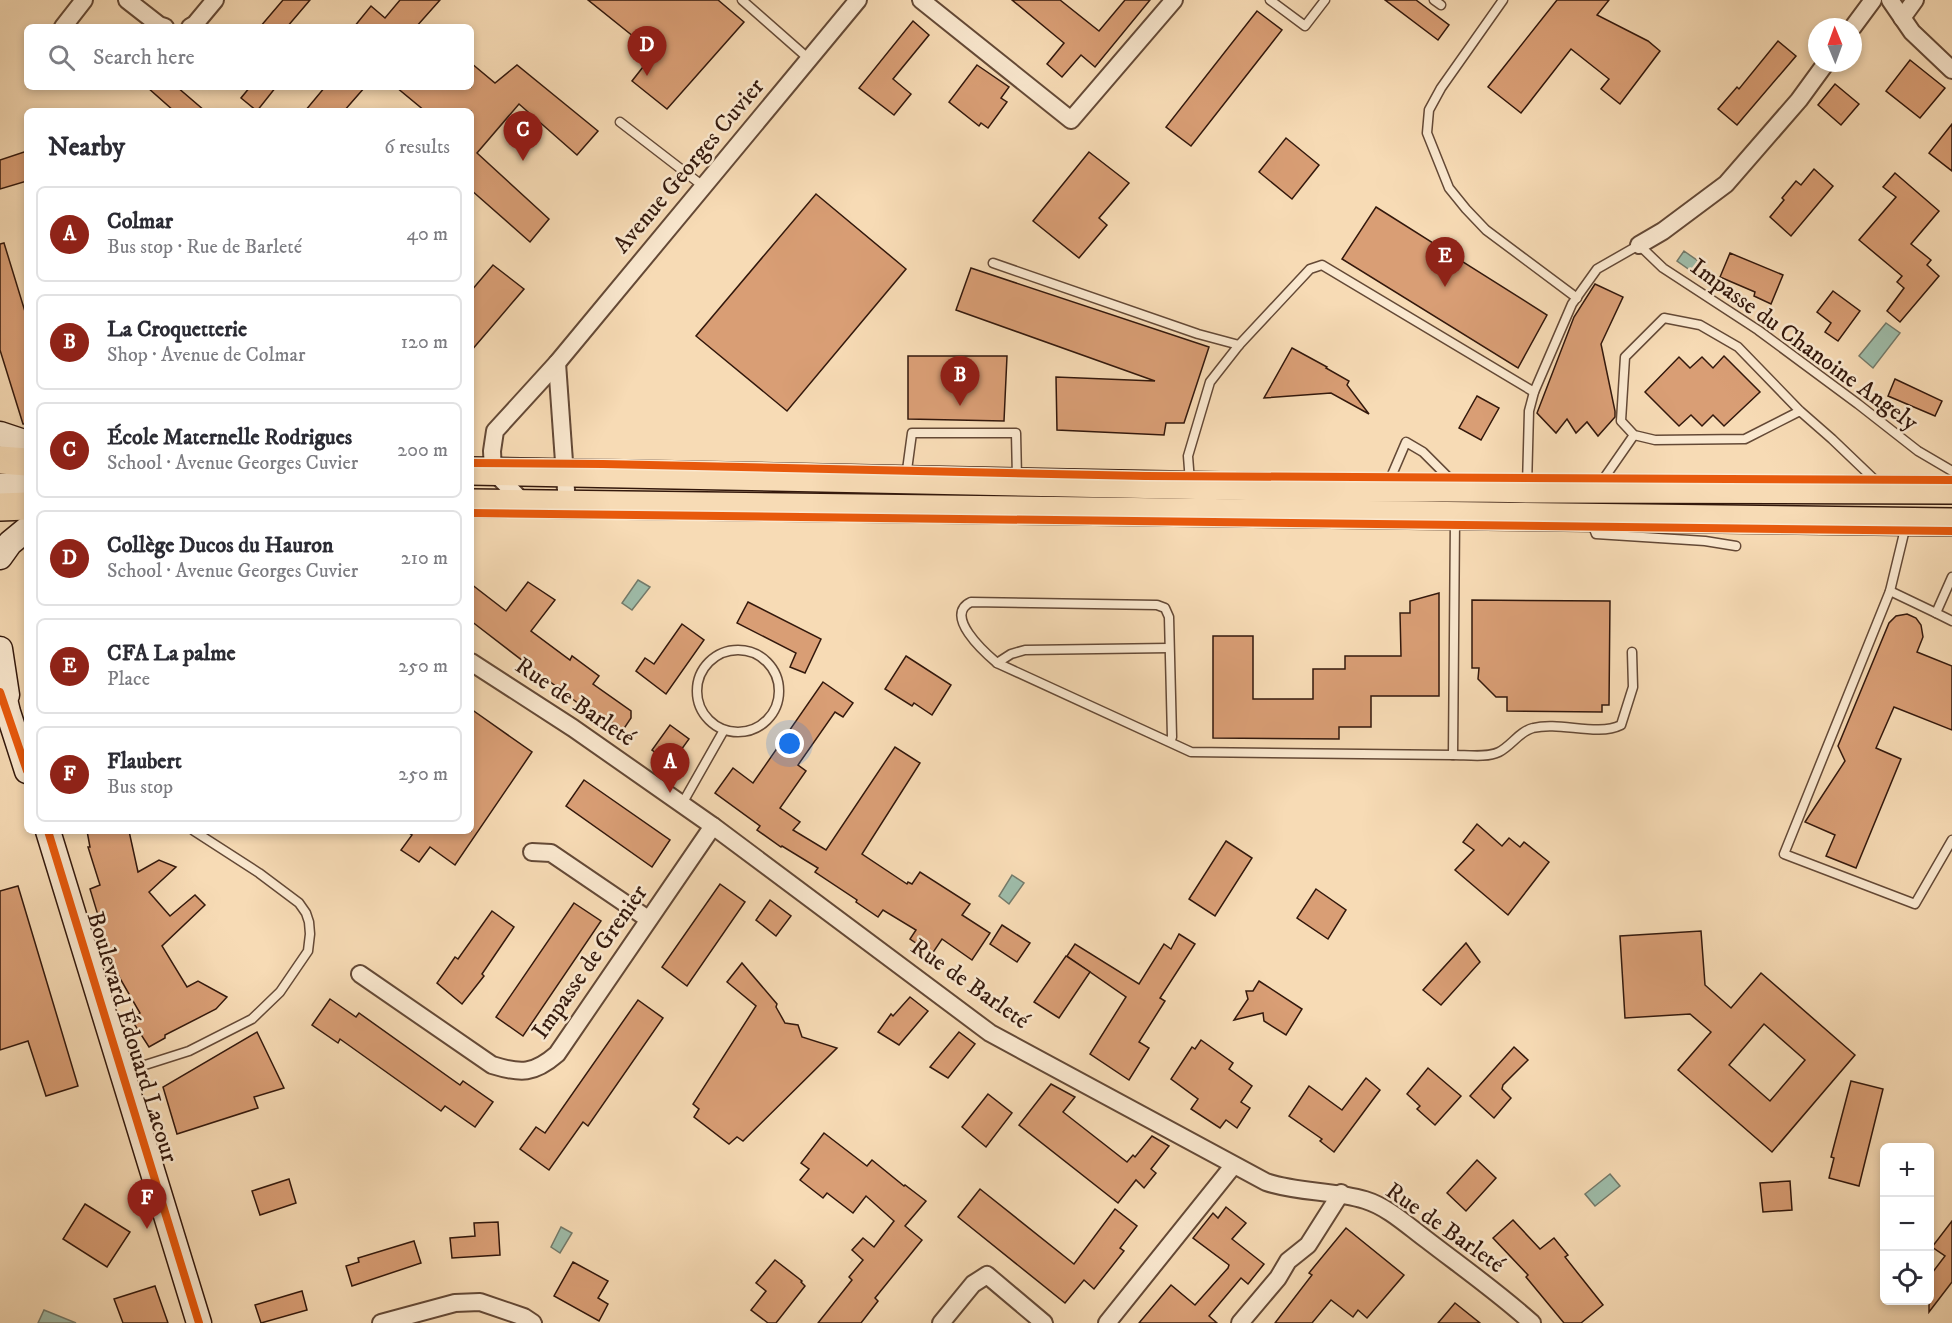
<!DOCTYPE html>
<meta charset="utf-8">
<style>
body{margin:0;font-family:"IM FELL DW Pica",serif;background:#f7f7f7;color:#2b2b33}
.controls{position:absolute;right:18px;bottom:18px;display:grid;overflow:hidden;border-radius:9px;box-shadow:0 3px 9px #0003}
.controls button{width:54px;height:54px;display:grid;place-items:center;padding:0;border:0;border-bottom:2px solid #e1e1e2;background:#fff;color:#2b2b33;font:30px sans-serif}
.compass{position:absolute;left:1808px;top:18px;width:54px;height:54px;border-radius:50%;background:#fff;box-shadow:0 3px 9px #0003;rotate:359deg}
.you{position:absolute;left:790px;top:744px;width:21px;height:21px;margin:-15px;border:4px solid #fff;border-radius:50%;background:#1a73e8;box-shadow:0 0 0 9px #1a73e833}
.badge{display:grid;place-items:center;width:39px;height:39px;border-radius:50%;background:#8f2418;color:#fff;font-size:20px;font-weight:700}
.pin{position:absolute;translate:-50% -50px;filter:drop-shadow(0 2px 3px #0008)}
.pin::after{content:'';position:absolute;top:32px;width:21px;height:18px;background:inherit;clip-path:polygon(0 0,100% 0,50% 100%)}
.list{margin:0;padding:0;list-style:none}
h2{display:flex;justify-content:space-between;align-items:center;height:78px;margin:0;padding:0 24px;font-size:26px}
h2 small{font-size:20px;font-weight:400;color:#7c7c81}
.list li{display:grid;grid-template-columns:39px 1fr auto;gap:18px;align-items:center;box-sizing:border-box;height:96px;margin:0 12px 12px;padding:0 12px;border:2px solid #e1e1e2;border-radius:9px}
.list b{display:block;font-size:22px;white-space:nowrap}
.list p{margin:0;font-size:20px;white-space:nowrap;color:#7c7c81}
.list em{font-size:20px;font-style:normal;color:#7c7c81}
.icon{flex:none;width:33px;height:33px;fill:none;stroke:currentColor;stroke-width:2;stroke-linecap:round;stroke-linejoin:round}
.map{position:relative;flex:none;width:1952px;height:1323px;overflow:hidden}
.search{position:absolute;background:#fff;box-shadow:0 3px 9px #0003;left:24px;top:24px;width:450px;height:66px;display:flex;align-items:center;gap:15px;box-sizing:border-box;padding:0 21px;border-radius:9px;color:#7c7c81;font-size:22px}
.panel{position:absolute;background:#fff;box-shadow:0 3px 9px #0003;left:24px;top:108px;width:450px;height:726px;border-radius:9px}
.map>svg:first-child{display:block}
.water{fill:#9ebca9;stroke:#737a6a;stroke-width:1.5}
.building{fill:#d99e75;stroke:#33180c;stroke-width:1.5;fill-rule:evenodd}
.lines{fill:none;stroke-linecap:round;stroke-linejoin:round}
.lane-casing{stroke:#644936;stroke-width:11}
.street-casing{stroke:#644936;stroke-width:20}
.secondary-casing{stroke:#33180c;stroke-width:27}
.primary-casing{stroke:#33180c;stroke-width:30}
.lane{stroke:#fae8cf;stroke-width:8}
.street{stroke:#fae8cf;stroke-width:16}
.secondary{stroke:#fae8cf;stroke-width:24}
.primary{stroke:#f7dbb5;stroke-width:27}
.cycleway-casing{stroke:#fae8cf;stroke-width:11}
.cycleway{stroke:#e8590c;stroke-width:8}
.labels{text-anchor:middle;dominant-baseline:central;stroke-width:5;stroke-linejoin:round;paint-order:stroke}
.street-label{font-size:24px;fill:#33180c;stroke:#fae8cf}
</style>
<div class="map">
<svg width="1952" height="1323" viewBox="0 0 1952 1323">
<rect width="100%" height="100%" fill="#f7dbb5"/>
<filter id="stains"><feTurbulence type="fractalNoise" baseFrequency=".00333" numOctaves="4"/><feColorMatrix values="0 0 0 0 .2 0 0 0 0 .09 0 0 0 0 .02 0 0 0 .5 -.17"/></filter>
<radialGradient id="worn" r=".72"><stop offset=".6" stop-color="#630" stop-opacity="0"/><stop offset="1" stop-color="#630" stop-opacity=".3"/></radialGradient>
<!-- water -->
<g class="water">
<polygon points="1684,251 1701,263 1694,273 1677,261"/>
<polygon points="1886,323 1900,333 1873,368 1859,356"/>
<polygon points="638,580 650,587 632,610 622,603"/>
<polygon points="1012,875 1024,883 1009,904 999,896"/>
<polygon points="1610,1174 1620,1186 1595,1206 1585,1194"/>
<polygon points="561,1227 572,1233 560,1253 551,1247"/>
<polygon points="44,1310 76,1323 38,1323"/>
</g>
<!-- building -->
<g class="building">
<polygon points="283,0 310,0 287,27 260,27"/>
<polygon points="400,0 440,0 416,27 354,27 371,6 385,18"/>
<polygon points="588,0 718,0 744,22 667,109 632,81 654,53"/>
<polygon points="1012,0 1060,0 1099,31 1125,0 1150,0 1095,67 1081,55 1062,77 1047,64 1064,43"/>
<polygon points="1385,0 1416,0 1449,25 1438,40"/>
<polygon points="1557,0 1609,0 1597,15 1648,41 1660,51 1620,104 1601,89 1609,79 1571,49 1521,113 1488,87"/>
<polygon points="1257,11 1282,30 1191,146 1166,127"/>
<polygon points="913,21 929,35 893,79 911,94 894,115 859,88"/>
<polygon points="1778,41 1796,56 1737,125 1718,109 1737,87 1739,89"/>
<polygon points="1910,60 1945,88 1920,118 1886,91"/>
<polygon points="471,63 495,83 517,65 598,131 577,155 519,104 477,153 549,219 530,242 471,190 471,111 425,111 396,87 471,87"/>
<polygon points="977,65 1009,87 1001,98 1007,102 988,128 981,123 979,126 949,102"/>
<polygon points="1835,84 1859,104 1841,125 1818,105"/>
<polygon points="147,87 177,87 205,111 174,111"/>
<polygon points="250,87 276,87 257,111 241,98"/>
<polygon points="325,87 365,87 344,111 305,111"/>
<polygon points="1952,124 1952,171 1929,153"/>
<polygon points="1286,138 1319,165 1292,199 1259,172"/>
<polygon points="27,151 27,181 0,189 0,160"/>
<polygon points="1089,152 1129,183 1099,218 1107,225 1079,258 1033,221"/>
<polygon points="1814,169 1833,186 1791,236 1770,217 1784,200 1782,198 1796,181 1801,185"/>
<polygon points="1895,173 1939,211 1911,244 1931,260 1927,265 1939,276 1900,322 1887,311 1904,288 1897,282 1902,276 1859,240 1896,197 1883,187"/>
<polygon points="816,194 906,269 787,411 696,336"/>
<polygon points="1376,207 1547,315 1518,368 1342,259"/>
<polygon points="4,243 27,318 27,424 23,424 0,350 0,244"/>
<polygon points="1730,253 1783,275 1771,304 1754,296 1755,292 1720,277"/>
<polygon points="493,265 524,289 471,351 471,291"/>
<polygon points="971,268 1209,347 1184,423 1166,423 1164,435 1057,430 1056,377 1155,381 956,310"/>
<polygon points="1595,284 1623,297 1601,344 1615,411 1615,417 1598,436 1587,422 1576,433 1567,419 1556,433 1537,413 1574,317"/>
<polygon points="1833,291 1860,311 1838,341 1825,332 1831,323 1817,312"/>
<polygon points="1292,348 1327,367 1326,368 1349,381 1347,385 1369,414 1331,393 1264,398"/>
<polygon points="908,356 1007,356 1004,421 908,419"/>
<polygon points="1724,356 1760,392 1724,426 1713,415 1702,426 1691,415 1679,426 1645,392 1679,357 1690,368 1702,357 1713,368"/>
<polygon points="1895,379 1942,401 1935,416 1888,396"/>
<polygon points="1477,396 1499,408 1481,440 1459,428"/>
<polygon points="528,582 555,600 531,631 570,660 572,656 599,676 593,684 631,711 631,718 623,730 581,701 579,704 471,621 471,584 506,611"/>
<polygon points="1439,593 1439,696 1371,696 1371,727 1339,727 1339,739 1213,738 1213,636 1253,636 1253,699 1313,699 1313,669 1345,669 1345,656 1401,656 1400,613 1410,613 1410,601"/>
<polygon points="1472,600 1610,601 1609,705 1602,705 1602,712 1507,711 1507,697 1496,697 1478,679 1479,668 1472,668"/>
<polygon points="748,602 821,639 805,673 790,667 796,653 737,623"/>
<polygon points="1907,614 1916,618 1921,625 1923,637 1917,652 1952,666 1952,730 1894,707 1876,748 1901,759 1856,868 1826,856 1835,835 1805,822 1845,761 1838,746 1889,623 1896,616"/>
<polygon points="682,624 704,640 666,694 636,671 645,658 654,664"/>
<polygon points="906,656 951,685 932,715 914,703 912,706 885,689"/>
<polygon points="823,682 853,703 843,717 835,712 798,765 806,771 780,808 800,822 793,830 826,850 895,747 920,763 862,854 907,884 908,882 912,884 920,872 970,904 962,915 990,933 972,960 942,939 932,954 910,939 916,930 883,910 878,917 856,902 857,900 815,872 818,868 782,846 781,847 757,830 760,826 715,793 733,768 753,783"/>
<polygon points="471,709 532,752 455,865 430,847 419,862 401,850 412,835 406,831 471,831"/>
<polygon points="670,725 689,739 671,764 652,750"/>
<polygon points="584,780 670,840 652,867 566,806"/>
<polygon points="1477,824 1502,846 1509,838 1520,847 1524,842 1549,862 1508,915 1455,870 1474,850 1463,842"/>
<polygon points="87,831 129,831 138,872 159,860 176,867 149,892 170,916 195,895 205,905 162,946 187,987 198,981 227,997 216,1009 165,1035 165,1038 149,1047 131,1019 140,1013 114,968 90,889 100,885 88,847 90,847"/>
<polygon points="1226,841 1252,858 1215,916 1189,899"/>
<polygon points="720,884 745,902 687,986 662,967"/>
<polygon points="18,886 78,1086 46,1096 28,1041 0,1050 0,891"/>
<polygon points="1316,889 1346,910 1328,939 1297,918"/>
<polygon points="770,900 791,916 776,936 756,920"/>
<polygon points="574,903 601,921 523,1036 496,1017"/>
<polygon points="492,911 514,927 482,974 484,976 462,1004 437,983 455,957 458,959"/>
<polygon points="1002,925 1030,943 1017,962 990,944"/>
<path d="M 1701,931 L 1705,985 L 1731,1008 L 1761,973 L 1855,1055 L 1772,1152 L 1678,1070 L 1711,1032 L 1690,1014 L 1625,1018 L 1620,936 ZM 1764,1024 L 1805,1060 L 1770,1101 L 1729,1065 Z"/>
<polygon points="1179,934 1195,944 1160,998 1165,1001 1139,1042 1149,1048 1129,1080 1090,1054 1126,997 1067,956 1075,944 1139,984 1164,944 1171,949"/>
<polygon points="1466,943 1480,962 1441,1005 1423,990"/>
<polygon points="1066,956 1090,972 1059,1018 1034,1002"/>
<polygon points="742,963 777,1004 776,1007 785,1023 798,1025 802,1037 837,1048 743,1141 737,1137 729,1144 694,1117 699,1109 693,1104 756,1006 727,982"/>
<polygon points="1259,981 1302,1009 1286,1035 1264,1021 1263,1013 1234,1020 1248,999 1246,991 1253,991"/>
<polygon points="910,997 928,1011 899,1045 878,1032 891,1014 893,1016"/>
<polygon points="330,999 356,1017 359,1013 460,1085 463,1081 493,1102 475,1127 445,1106 441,1111 340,1039 338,1043 312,1025"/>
<polygon points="638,1000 663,1018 588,1126 583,1122 549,1170 520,1149 536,1127 545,1133"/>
<polygon points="257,1032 284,1088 254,1097 258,1108 177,1134 163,1087"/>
<polygon points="959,1032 975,1044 948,1078 930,1067"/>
<polygon points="1201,1040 1233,1063 1229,1069 1252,1086 1241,1102 1250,1108 1237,1128 1226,1120 1220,1128 1191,1109 1198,1099 1171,1079 1192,1047 1195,1049"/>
<polygon points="1514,1047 1528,1060 1503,1085 1502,1089 1511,1098 1494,1118 1470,1096"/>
<polygon points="1428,1068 1461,1096 1435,1125 1417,1109 1420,1106 1407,1094"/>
<polygon points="1366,1078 1380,1090 1334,1152 1320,1141 1322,1139 1289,1116 1309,1086 1342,1110"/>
<polygon points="1851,1081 1883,1089 1859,1186 1829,1178 1834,1158 1831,1157"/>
<polygon points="1051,1084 1075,1097 1063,1112 1127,1162 1133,1155 1135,1157 1152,1136 1169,1146 1151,1169 1156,1173 1144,1188 1136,1180 1118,1203 1019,1125"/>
<polygon points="988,1094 1012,1113 986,1147 962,1127"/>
<polygon points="824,1133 867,1166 872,1160 904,1186 905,1185 926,1201 905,1226 922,1240 875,1298 878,1301 861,1323 818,1323 852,1280 849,1277 863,1260 852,1250 863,1238 874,1247 894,1221 866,1196 853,1213 827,1193 823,1198 800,1180 809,1169 801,1163"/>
<polygon points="1477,1160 1496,1178 1466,1211 1447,1193"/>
<polygon points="289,1179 296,1203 260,1215 252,1191"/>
<polygon points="1790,1181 1792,1210 1763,1212 1760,1183"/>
<polygon points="980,1189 1074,1264 1115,1209 1137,1226 1120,1248 1124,1251 1094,1289 1084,1280 1065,1303 958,1217"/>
<polygon points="85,1204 130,1232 107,1267 63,1239"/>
<polygon points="1226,1207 1246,1223 1232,1239 1264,1264 1248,1284 1241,1278 1209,1316 1217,1323 1139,1323 1171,1285 1195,1305 1228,1268 1229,1265 1193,1238 1213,1213 1218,1218"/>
<polygon points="1513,1220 1540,1249 1554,1238 1568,1255 1565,1257 1603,1305 1581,1323 1564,1323 1526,1277 1528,1275 1493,1238"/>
<polygon points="1952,1221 1952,1282 1929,1312 1929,1277 1945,1256 1932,1247"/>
<polygon points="498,1222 500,1255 452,1258 450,1238 475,1236 474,1223"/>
<polygon points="1346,1228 1404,1275 1367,1318 1358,1310 1353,1317 1331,1300 1312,1323 1275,1323 1312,1275 1309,1273"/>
<polygon points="414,1241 421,1263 352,1286 346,1266 359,1262 358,1258"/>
<polygon points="775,1260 802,1281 801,1282 805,1286 776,1323 768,1323 751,1310 766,1291 756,1283"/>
<polygon points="573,1262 608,1281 598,1298 608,1304 599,1321 554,1296"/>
<polygon points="155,1286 168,1323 123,1323 114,1299"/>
<polygon points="302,1291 307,1310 261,1323 255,1305"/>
<polygon points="1455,1303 1480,1323 1438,1323"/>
</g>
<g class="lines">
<defs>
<g id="lane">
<polyline points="742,0 809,59"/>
<polyline points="1270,0 1305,26 1325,0"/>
<polyline points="1434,0 1441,5"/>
<polyline points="1503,0 1441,88 1429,110 1427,133 1449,188 1466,209 1486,230 1577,298"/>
<polyline points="620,122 703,186"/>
<polyline points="993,263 1198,334 1239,345"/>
<polyline points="1800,411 1745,439 1655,440 1634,435 1621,421 1625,357 1664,318 1700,325 1738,347 1800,411 1832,439 1878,483"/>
<polyline points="904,473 907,470 912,433 1016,433 1017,478"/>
<polyline points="1190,482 1188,456 1210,382 1239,345 1310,269 1322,265 1534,392"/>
<polyline points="1388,484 1406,442 1423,452 1452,481"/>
<polyline points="1600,484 1634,435"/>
<polyline points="1527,486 1529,411 1534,392 1572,304 1597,269 1639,245 1663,268 1758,330 1858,404 1918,451 1952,471"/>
<polyline points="1591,521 1596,534 1705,541 1736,546"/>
<polyline points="1906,525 1890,591 1784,854 1915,904 1952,840"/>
<polyline points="1952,577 1936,613 1952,621"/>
<polyline points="1890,591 1936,613"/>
<circle cx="738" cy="691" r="41"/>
<polyline points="997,663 1011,654 1025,650 1169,648"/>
<path d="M 1170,742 L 1172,737 L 1169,617 L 1165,608 L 1157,605 L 971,602 C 943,615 984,652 997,663 L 1191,752 L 1453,755 L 1455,519"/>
<path d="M 1453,755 C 1467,755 1487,758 1499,752 C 1511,746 1520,731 1533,728 C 1560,721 1597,737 1621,725 L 1633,687 L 1632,652"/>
<polyline points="682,804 724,730"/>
<polyline points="123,1072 189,1051 252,1019 280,992 308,951 310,934 309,922 306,913 299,903 259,873 194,831"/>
</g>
<g id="street">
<polyline points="127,0 159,25 165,27"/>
<polyline points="921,0 1071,120 1174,0"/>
<polyline points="1890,0 1912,32 1952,70"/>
<polyline points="1902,18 1915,0"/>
<polyline points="63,27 84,0"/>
<polyline points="190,27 195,24 215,0"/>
<polyline points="1853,27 1873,0"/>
<polyline points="1639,245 1663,231 1726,184 1799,100 1826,63"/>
<polyline points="557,363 567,504"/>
<polyline points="524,503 493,471 492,451 495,431 557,363 858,0"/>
<path d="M 471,662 L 573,728 L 713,826 L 990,1033 L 1266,1182 C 1298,1193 1333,1190 1365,1200 C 1388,1207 1408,1226 1427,1240 C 1462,1267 1499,1293 1532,1323"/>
<polyline points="532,852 551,853 648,919"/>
<path d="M 360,974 L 492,1065 C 521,1074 534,1074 557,1054 L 713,826"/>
<polyline points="381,1323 455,1303 480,1302 524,1317 533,1323"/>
<polyline points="941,1323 973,1284 987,1275 1044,1323"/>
<polyline points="1107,1323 1233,1166"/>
<polyline points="1240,1323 1278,1278 1288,1261 1308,1245 1341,1193"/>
</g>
<g id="secondary">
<polyline points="0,434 27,443"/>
<polyline points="0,486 27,485"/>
<polyline points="0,557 10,543 27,529"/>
<polyline points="0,649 7,695"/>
<polyline points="0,678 8,712 27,771"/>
<polyline points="48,831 199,1323"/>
</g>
<g id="primary">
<polyline points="0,460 27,462"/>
<path d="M 471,471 C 754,475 1037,484 1320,488 C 1389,489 1458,487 1527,489 L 1952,490"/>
<polyline points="471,503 1952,522"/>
<polyline points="0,507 27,506"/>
</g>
</defs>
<!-- lane casing -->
<use href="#lane" class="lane-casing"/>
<!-- street casing -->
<use href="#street" class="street-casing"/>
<!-- secondary casing -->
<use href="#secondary" class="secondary-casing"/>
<!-- primary casing -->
<use href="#primary" class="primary-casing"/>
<!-- lane -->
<use href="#lane" class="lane"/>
<!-- street -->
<use href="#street" class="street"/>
<!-- secondary -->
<use href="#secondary" class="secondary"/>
<!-- primary -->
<use href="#primary" class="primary"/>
<defs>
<g id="cycleway">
<polyline points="471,463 603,464 1145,476 1952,480"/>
<polyline points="471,513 1952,531"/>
<polyline points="0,692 27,771"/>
<polyline points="48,831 199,1323"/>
</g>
</defs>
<!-- cycleway casing -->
<use href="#cycleway" class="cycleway-casing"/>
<!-- cycleway -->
<use href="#cycleway" class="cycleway"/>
</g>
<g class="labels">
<!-- street labels -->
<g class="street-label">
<text transform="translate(689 166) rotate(-50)">Avenue Georges Cuvier</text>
<text transform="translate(1804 345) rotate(36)">Impasse du Chanoine Angely</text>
<text transform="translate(575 702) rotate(34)">Rue de Barleté</text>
<text transform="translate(590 962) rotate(-55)">Impasse de Grenier</text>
<text transform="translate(970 984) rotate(35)">Rue de Barleté</text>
<text transform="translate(132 1037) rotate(73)">Boulevard Édouard Lacour</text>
<text transform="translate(1445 1228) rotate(35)">Rue de Barleté</text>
</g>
</g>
<rect width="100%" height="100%" filter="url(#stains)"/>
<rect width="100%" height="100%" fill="url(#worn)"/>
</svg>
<div class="controls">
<button>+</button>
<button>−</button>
<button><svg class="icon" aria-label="locate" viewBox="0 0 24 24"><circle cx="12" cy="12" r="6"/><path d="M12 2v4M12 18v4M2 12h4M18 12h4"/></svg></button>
</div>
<svg class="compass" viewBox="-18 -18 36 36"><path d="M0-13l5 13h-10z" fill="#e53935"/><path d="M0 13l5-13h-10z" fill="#7c7c81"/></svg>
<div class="you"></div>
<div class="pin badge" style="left:670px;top:793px">A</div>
<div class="pin badge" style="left:960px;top:406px">B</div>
<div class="pin badge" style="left:523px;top:161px">C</div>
<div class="pin badge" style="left:647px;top:76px">D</div>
<div class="pin badge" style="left:1445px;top:287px">E</div>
<div class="pin badge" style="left:147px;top:1229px">F</div>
<div class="search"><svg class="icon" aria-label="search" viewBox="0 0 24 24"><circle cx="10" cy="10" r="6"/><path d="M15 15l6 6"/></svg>Search here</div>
<section class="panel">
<h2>Nearby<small>6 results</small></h2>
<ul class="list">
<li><span class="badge">A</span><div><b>Colmar</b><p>Bus stop · Rue de Barleté</p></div><em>40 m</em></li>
<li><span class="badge">B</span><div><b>La Croquetterie</b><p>Shop · Avenue de Colmar</p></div><em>120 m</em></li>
<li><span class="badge">C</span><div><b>École Maternelle Rodrigues</b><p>School · Avenue Georges Cuvier</p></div><em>200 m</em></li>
<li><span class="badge">D</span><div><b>Collège Ducos du Hauron</b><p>School · Avenue Georges Cuvier</p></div><em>210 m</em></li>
<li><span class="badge">E</span><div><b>CFA La palme</b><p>Place</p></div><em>250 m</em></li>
<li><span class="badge">F</span><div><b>Flaubert</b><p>Bus stop</p></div><em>250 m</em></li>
</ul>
</section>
</div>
